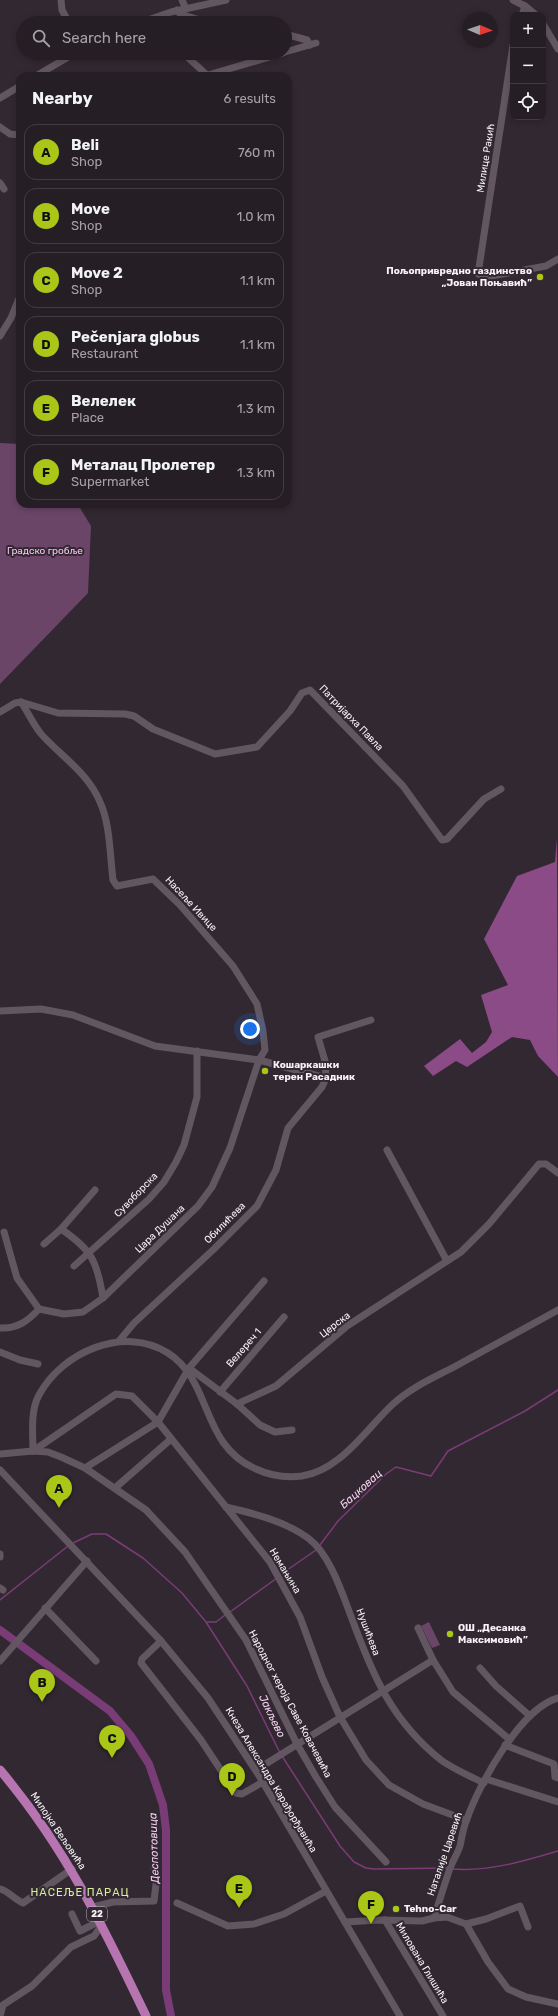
<!DOCTYPE html>
<meta charset="utf-8">
<style>
body{margin:0;font-family:Rubik,sans-serif;background:#322b32;color:#f1f3f6}
.controls{position:absolute;right:12px;top:12px;display:grid;overflow:hidden;border-radius:8px;box-shadow:0 2px 6px #0003}
.controls button{width:36px;height:36px;display:grid;place-items:center;padding:0;border:0;border-bottom:1px solid #423c42;background:#261e25;color:#f1f3f6;font:20px sans-serif}
.compass{position:absolute;left:462px;top:12px;width:36px;height:36px;border-radius:50%;background:#261e25;box-shadow:0 2px 6px #0003;rotate:92deg}
.you{position:absolute;left:250px;top:1029px;width:14px;height:14px;margin:-10px;border:3px solid #fff;border-radius:50%;background:#1a73e8;box-shadow:0 0 0 6px #1a73e833}
.badge{display:grid;place-items:center;width:26px;height:26px;border-radius:50%;background:#aac717;color:#111;font-size:13px;font-weight:700}
.pin{position:absolute;translate:-50% -33px;filter:drop-shadow(0 1px 2px #0008)}
.pin::after{content:'';position:absolute;top:21px;width:14px;height:12px;background:inherit;clip-path:polygon(0 0,100% 0,50% 100%)}
.list{margin:0;padding:0;list-style:none}
h2{display:flex;justify-content:space-between;align-items:center;height:52px;margin:0;padding:0 16px;font-size:17px}
h2 small{font-size:13px;font-weight:400;color:#a4a2a7}
.list li{display:grid;grid-template-columns:26px 1fr auto;gap:12px;align-items:center;box-sizing:border-box;height:56px;margin:0 8px 8px;padding:0 8px;border:1px solid #423c42;border-radius:12px}
.list b{display:block;font-size:15px;white-space:nowrap}
.list p{margin:0;font-size:13px;white-space:nowrap;color:#a4a2a7}
.list em{font-size:13px;font-style:normal;color:#a4a2a7}
.icon{flex:none;width:22px;height:22px;fill:none;stroke:currentColor;stroke-width:2;stroke-linecap:round;stroke-linejoin:round}
.map{position:relative;flex:none;width:558px;height:2016px;overflow:hidden}
.search{position:absolute;background:#261e25;box-shadow:0 2px 6px #0003;left:16px;top:16px;width:276px;height:44px;display:flex;align-items:center;gap:10px;box-sizing:border-box;padding:0 14px;border-radius:22px;color:#a4a2a7;font-size:15px}
.panel{position:absolute;background:#261e25;box-shadow:0 2px 6px #0003;left:16px;top:72px;width:276px;height:436px;border-radius:12px}
.map>svg:first-child{display:block}
.green{fill:#6b4568}
.forest{fill:#8a4b86}
.lines{fill:none;stroke-linecap:round;stroke-linejoin:round}
.stream{stroke:#7a3c77;stroke-width:1.5}
.river{stroke:#7a3c77;stroke-width:8}
.minor{stroke:#625761;stroke-width:7}
.major{stroke:#b674b1;stroke-width:9}
.poi-dot{fill:#aac717;stroke:#322831;stroke-width:1.5}
.labels{text-anchor:middle;dominant-baseline:central;stroke-width:4;stroke-linejoin:round;paint-order:stroke}
.shield{fill:#322831;stroke:#bdb5bc;stroke-width:1}
.shield-label{font-size:9px;font-weight:bold;fill:#f8f1f7}
.street-label{font-size:10px;fill:#f8f1f7;stroke:#322831}
.poi-label{font-size:10px;font-weight:bold;fill:#f8f1f7;stroke:#322831;text-anchor:start}
.park-label{font-size:10px;fill:#f8c2f2;stroke:#322831}
.water-label{font-size:11px;font-style:italic;fill:#f6d1f2;stroke:#322831}
.neighbourhood-label{font-size:11px;letter-spacing:1px;fill:#daeda1;stroke:#322831}
</style>
<div class="map">
<svg width="558" height="2016" viewBox="0 0 558 2016">
<rect width="100%" height="100%" fill="#322831"/>
<!-- green -->
<g class="green">
<polygon points="0,443 20,444 20,504 50,504 49,506 80,508 91,526 88,593 0,684"/>
<polygon points="429,1622 440,1645 432,1648 421,1626"/>
</g>
<!-- forest -->
<polygon class="forest" points="557,838 558,1077 538,1056 530,1040 512,1037 467,1067 456,1061 433,1076 424,1066 460,1039 472,1053 486,1042 492,1032 481,995 508,985 484,939 517,876 555,862"/>
<g class="lines">
<!-- stream -->
<g class="stream">
<polyline points="73,1543 92,1534 106,1534 143,1558 182,1593 206,1622 247,1686 280,1753"/>
<polyline points="320,1545 338,1521 386,1474 396,1467 431,1476 448,1451 525,1411 558,1390"/>
<polyline points="280,1575 316,1550"/>
<polyline points="0,1600 68,1546"/>
<polyline points="230,1612 277,1578"/>
<polyline points="207,1622 216,1622 225,1615"/>
<polyline points="282,1756 340,1846 354,1862 366,1868 374,1869 448,1868"/>
<path d="M 452,1869 C 487,1872 525,1861 558,1851"/>
</g>
<!-- river -->
<polyline class="river" points="0,1630 110,1711 131,1736 149,1764 163,1805 166,1830 166,1990 171,2016"/>
<!-- minor -->
<g class="minor">
<polyline points="61,0 62,10 69,23"/>
<polyline points="182,0 186,9"/>
<polyline points="513,0 525,6 536,15"/>
<polyline points="177,10 180,14 210,23"/>
<polyline points="522,15 525,6"/>
<polyline points="139,23 171,12 226,0"/>
<polyline points="543,24 558,49"/>
<polyline points="285,34 307,40 310,45"/>
<polyline points="513,45 478,274 486,277 546,266 558,259"/>
<polyline points="285,52 316,43"/>
<polyline points="183,53 208,76"/>
<polyline points="36,76 75,53"/>
<polyline points="205,76 283,53"/>
<polyline points="0,98 20,86"/>
<polyline points="0,127 10,134 20,135"/>
<polyline points="0,183 4,189"/>
<polyline points="0,336 11,318 20,296"/>
<polyline points="0,712 15,703 21,702 58,713 125,714 134,716 153,729 215,754 257,747 290,711 302,693 310,690 403,786 442,840 447,839 484,799 501,789"/>
<polyline points="0,1011 41,1009 73,1015 155,1046 259,1060 326,1078"/>
<polyline points="387,1150 447,1261"/>
<path d="M 61,1229 C 92,1250 97,1261 103,1298"/>
<polyline points="4,1232 17,1278 39,1309"/>
<polyline points="44,1244 61,1229 95,1190"/>
<polyline points="74,1266 149,1199 164,1182 176,1162 184,1145 197,1097 197,1051"/>
<path d="M 0,1328 C 17,1329 28,1321 39,1309 L 64,1314 L 83,1312 L 103,1298 L 198,1206 L 212,1187 L 230,1148 L 259,1060 L 265,1050 L 263,1031 L 257,1004 L 233,966 L 180,905 L 153,879 L 117,886 L 113,880 C 110,856 110,823 100,802 C 88,773 62,757 42,735 C 34,726 28,712 21,702"/>
<polyline points="119,1341 134,1323 214,1249 257,1206 276,1170 288,1128 322,1087 326,1078 325,1061 318,1037 371,1020"/>
<polyline points="0,1352 20,1360 38,1364"/>
<polyline points="189,1368 264,1281"/>
<polyline points="220,1392 284,1317"/>
<polyline points="237,1404 276,1386 347,1326 461,1252 489,1224 539,1164 546,1164 558,1173"/>
<path d="M 33,1451 C 33,1434 30,1411 39,1395 C 62,1352 124,1325 168,1353 C 213,1382 200,1445 256,1469 C 271,1476 286,1478 302,1476 C 341,1470 366,1429 393,1404 C 410,1388 433,1378 454,1367 C 489,1348 523,1329 558,1310"/>
<polyline points="33,1451 116,1394 132,1396 158,1422 270,1562 300,1617 322,1677 340,1717 366,1760 389,1785 423,1804 466,1820"/>
<polyline points="0,1454 33,1451 48,1452 61,1457 85,1468 146,1510 185,1552 246,1640 297,1744 316,1777 335,1807 386,1862"/>
<polyline points="85,1468 158,1422 189,1368 237,1404 260,1425 275,1432 292,1430"/>
<polyline points="0,1470 161,1641 208,1698 258,1774 400,2016"/>
<polyline points="115,1488 171,1439"/>
<path d="M 226,1507 C 252,1513 285,1521 308,1538 C 330,1554 342,1593 352,1619 C 373,1676 392,1721 441,1760 C 453,1769 470,1776 484,1783"/>
<polyline points="0,1554 0,1557"/>
<polyline points="0,1588 3,1590"/>
<polyline points="45,1608 96,1661"/>
<polyline points="418,1628 433,1660 453,1692 509,1739"/>
<polyline points="161,1641 142,1659 141,1663 201,1740 236,1793 242,1794 263,1782"/>
<polyline points="0,1661 87,1561"/>
<polyline points="480,1668 496,1686 530,1716"/>
<polyline points="505,1745 554,1764 555,1777 558,1778"/>
<polyline points="256,1770 433,1660"/>
<polyline points="486,1779 558,1802"/>
<path d="M 0,1889 C 7,1890 14,1899 23,1903 L 72,1869"/>
<polyline points="177,1903 228,1926 254,1924 284,1914 326,1891"/>
<polyline points="93,1907 113,1902 154,1901 156,1884 154,1867"/>
<polyline points="72,1914 80,1931 100,1921"/>
<polyline points="434,1918 447,1917 466,1924 488,1962 508,1989 526,1997 558,2004"/>
<polyline points="385,1920 443,2016"/>
<path d="M 345,1922 L 380,1920 L 422,1921 L 434,1918 C 439,1902 444,1886 449,1871 C 452,1862 457,1855 460,1846 C 462,1837 463,1828 467,1819 C 479,1784 521,1708 558,1698"/>
<polyline points="466,1924 486,1919 520,1906 528,1927"/>
<polyline points="0,2016 3,2005 32,1986 71,1947 94,1936 102,1925"/>
</g>
<!-- major -->
<path class="major" d="M 0,1770 C 65,1847 103,1926 146,2016"/>
</g>
<!-- markers -->
<g class="poi-dot">
<circle cx="540" cy="277" r="4"/>
<circle cx="265" cy="1071" r="4"/>
<circle cx="450" cy="1634" r="4"/>
<circle cx="396" cy="1909" r="4"/>
</g>
<g class="labels">
<!-- shield labels -->
<rect class="shield" x="87" y="1907" width="20" height="14" rx="3"/>
<g class="shield-label">
<text x="97" y="1914">22</text>
</g>
<!-- street labels -->
<g class="street-label">
<text transform="translate(486 158) rotate(-81)">Милице Ракић</text>
<text transform="translate(351 718) rotate(46)">Патријарха Павла</text>
<text transform="translate(191 904) rotate(47)">Насеље Ивице</text>
<text transform="translate(136 1195) rotate(-46)">Сувоборска</text>
<text transform="translate(225 1223) rotate(-45)">Обилићева</text>
<text transform="translate(160 1229) rotate(-44)">Цара Душана</text>
<text transform="translate(335 1325) rotate(-38)">Церска</text>
<text transform="translate(244 1348) rotate(-49)">Велереч 1</text>
<text transform="translate(285 1571) rotate(59)">Немањина</text>
<text transform="translate(368 1632) rotate(69)">Нушићева</text>
<text transform="translate(290 1704) rotate(62)">Народног хероја Саве Ковачевића</text>
<text transform="translate(271 1780) rotate(59)">Кнеза Александра Карађорђевића</text>
<text transform="translate(58 1831) rotate(56)">Милојка Вељовића</text>
<text transform="translate(445 1854) rotate(-71)">Наталије Царевић</text>
<text transform="translate(422 1963) rotate(59)">Милована Глишића</text>
</g>
<!-- poi labels -->
<g class="poi-label">
<text x="532" y="271" text-anchor="end">Пољопривредно газдинство<tspan x="532" dy="12">„Јован Поњавић”</tspan></text>
<text x="273" y="1065">Кошаркашки<tspan x="273" dy="12">терен Расадник</tspan></text>
<text x="458" y="1628">ОШ „Десанка<tspan x="458" dy="12">Максимовић”</tspan></text>
<text x="404" y="1909">Tehno-Car</text>
</g>
<!-- park labels -->
<g class="park-label">
<text x="45" y="551">Градско гробље</text>
</g>
<!-- water labels -->
<g class="water-label">
<text transform="translate(361 1489) rotate(-42)">Бацковац</text>
<text transform="translate(272 1716) rotate(64)">Јакљево</text>
<text transform="translate(154 1848) rotate(-92)">Деспотовица</text>
</g>
<!-- neighbourhood labels -->
<g class="neighbourhood-label">
<text x="80" y="1892">НАСЕЉЕ ПАРАЦ</text>
</g>
</g>
</svg>
<div class="controls">
<button>+</button>
<button>−</button>
<button><svg class="icon" aria-label="locate" viewBox="0 0 24 24"><circle cx="12" cy="12" r="6"/><path d="M12 2v4M12 18v4M2 12h4M18 12h4"/></svg></button>
</div>
<svg class="compass" viewBox="-18 -18 36 36"><path d="M0-13l5 13h-10z" fill="#e53935"/><path d="M0 13l5-13h-10z" fill="#a4a2a7"/></svg>
<div class="you"></div>
<div class="pin badge" style="left:59px;top:1508px">A</div>
<div class="pin badge" style="left:42px;top:1702px">B</div>
<div class="pin badge" style="left:112px;top:1758px">C</div>
<div class="pin badge" style="left:232px;top:1796px">D</div>
<div class="pin badge" style="left:239px;top:1908px">E</div>
<div class="pin badge" style="left:371px;top:1924px">F</div>
<div class="search"><svg class="icon" aria-label="search" viewBox="0 0 24 24"><circle cx="10" cy="10" r="6"/><path d="M15 15l6 6"/></svg>Search here</div>
<section class="panel">
<h2>Nearby<small>6 results</small></h2>
<ul class="list">
<li><span class="badge">A</span><div><b>Beli</b><p>Shop</p></div><em>760 m</em></li>
<li><span class="badge">B</span><div><b>Move</b><p>Shop</p></div><em>1.0 km</em></li>
<li><span class="badge">C</span><div><b>Move 2</b><p>Shop</p></div><em>1.1 km</em></li>
<li><span class="badge">D</span><div><b>Pečenjara globus</b><p>Restaurant</p></div><em>1.1 km</em></li>
<li><span class="badge">E</span><div><b>Велелек</b><p>Place</p></div><em>1.3 km</em></li>
<li><span class="badge">F</span><div><b>Металац Пролетер</b><p>Supermarket</p></div><em>1.3 km</em></li>
</ul>
</section>
</div>
